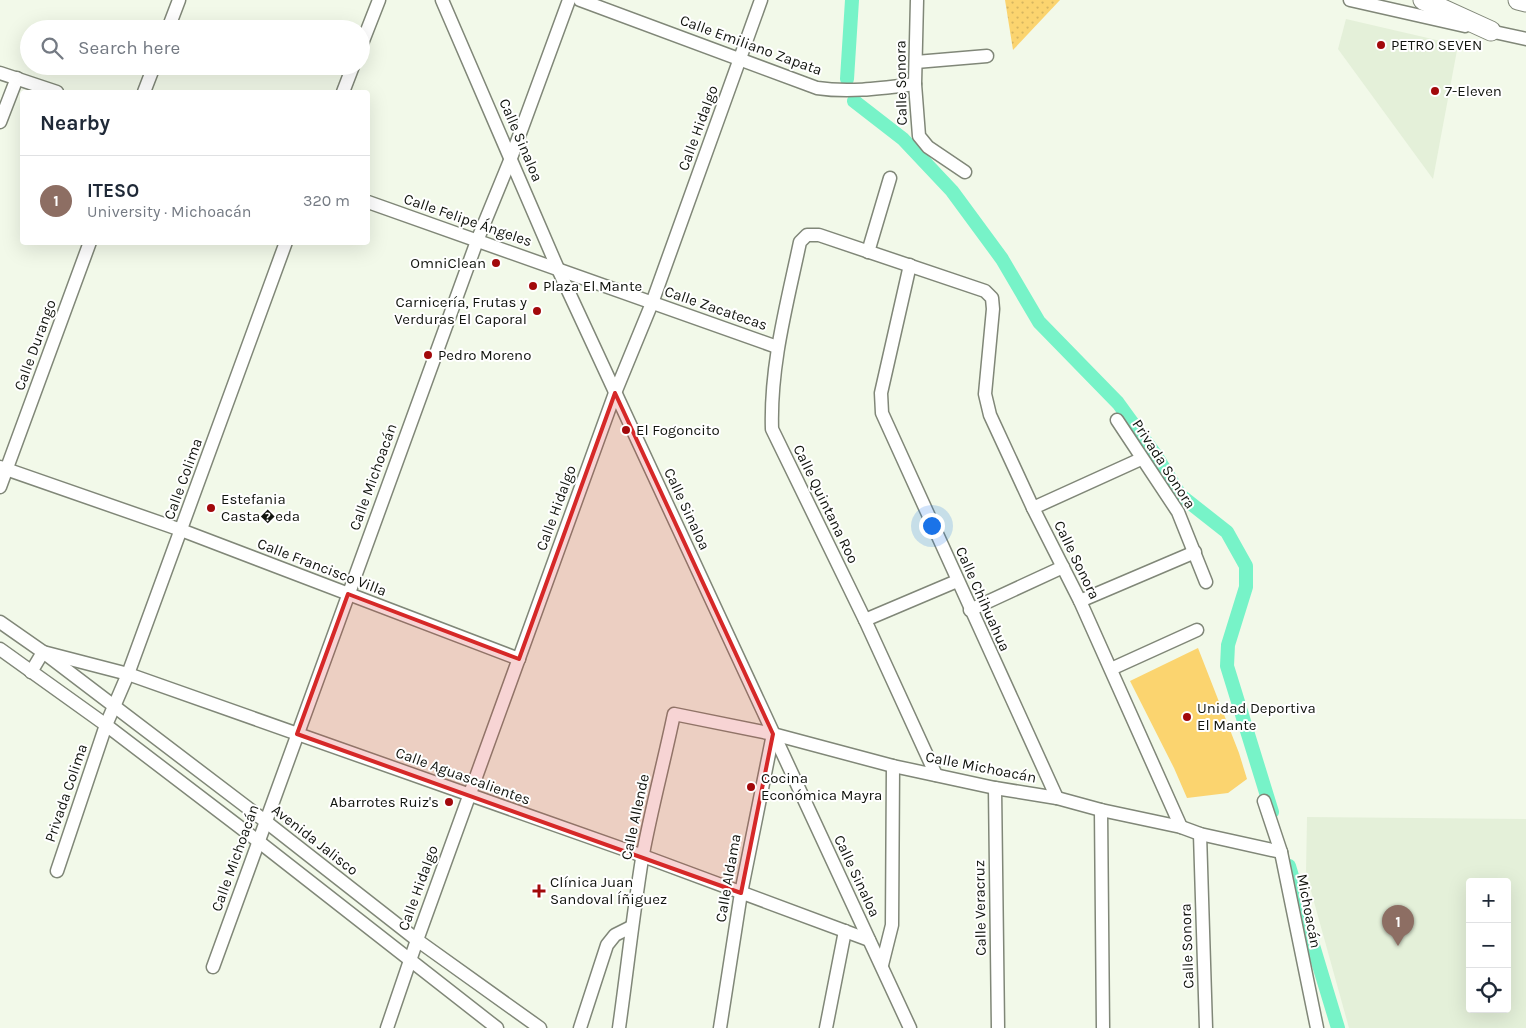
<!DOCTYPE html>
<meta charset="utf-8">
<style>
body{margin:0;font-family:Karla,sans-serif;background:#f6f6f7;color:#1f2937}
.controls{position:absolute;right:15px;bottom:15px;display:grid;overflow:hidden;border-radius:5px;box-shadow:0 5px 20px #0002}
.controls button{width:45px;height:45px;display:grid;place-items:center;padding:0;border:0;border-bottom:1px solid #e0e1e3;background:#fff;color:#1f2937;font:25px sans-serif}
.you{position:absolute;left:931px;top:525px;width:18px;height:18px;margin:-12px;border:4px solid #fff;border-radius:50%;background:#1a73e8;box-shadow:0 0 0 8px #1a73e833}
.badge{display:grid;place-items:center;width:32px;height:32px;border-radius:50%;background:#0b8043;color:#fff;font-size:16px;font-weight:700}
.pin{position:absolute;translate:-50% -41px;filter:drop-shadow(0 1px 2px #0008)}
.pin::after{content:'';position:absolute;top:26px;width:18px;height:15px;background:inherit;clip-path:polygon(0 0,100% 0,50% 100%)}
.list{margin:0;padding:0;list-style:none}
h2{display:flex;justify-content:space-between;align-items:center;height:65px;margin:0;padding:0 20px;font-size:21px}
h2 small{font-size:16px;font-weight:400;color:#747a83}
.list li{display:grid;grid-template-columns:32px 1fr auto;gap:15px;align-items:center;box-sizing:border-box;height:90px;padding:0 20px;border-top:1px solid #e0e1e3}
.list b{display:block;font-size:19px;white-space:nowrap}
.list p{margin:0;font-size:16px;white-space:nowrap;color:#747a83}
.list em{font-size:16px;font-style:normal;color:#747a83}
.icon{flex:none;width:28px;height:28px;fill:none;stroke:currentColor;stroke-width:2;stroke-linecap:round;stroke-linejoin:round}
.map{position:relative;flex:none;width:1526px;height:1028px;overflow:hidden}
.search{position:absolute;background:#fff;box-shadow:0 5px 20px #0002;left:20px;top:20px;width:350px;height:55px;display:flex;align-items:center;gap:12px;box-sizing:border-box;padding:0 18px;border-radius:28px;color:#747a83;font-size:19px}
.panel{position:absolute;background:#fff;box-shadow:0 5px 20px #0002;left:20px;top:90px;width:350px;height:155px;border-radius:5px}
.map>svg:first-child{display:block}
.built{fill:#e4f0d9;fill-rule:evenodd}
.grass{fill:url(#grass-dots)}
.park{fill:#fbd46f}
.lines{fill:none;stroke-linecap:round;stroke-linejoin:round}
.canal{stroke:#77f3c8;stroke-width:14}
.minor-casing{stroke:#808778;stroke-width:15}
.highway-casing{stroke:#808778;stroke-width:21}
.minor{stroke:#fff;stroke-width:12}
.highway{stroke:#fff;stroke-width:19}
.marked{fill:#d62828;fill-opacity:0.2;stroke:#d62828;stroke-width:4;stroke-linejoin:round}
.poi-dot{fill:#a2090b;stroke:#fff;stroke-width:2}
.labels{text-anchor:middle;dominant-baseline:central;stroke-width:4;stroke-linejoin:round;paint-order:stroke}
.street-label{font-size:15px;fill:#11140e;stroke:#fff}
.poi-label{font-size:15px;fill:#11140e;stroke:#fff;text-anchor:start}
</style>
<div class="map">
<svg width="1526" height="1028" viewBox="0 0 1526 1028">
<defs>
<pattern id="grass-dots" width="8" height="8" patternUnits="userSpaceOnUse" patternTransform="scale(1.25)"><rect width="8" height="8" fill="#fbd46f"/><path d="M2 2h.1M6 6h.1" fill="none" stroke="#d6b55f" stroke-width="1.8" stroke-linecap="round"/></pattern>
</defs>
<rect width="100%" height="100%" fill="#f2f9e9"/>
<!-- built -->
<g class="built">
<polygon points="1346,19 1458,45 1433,179 1338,49"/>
<path d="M 1307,817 L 1526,819 L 1526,1028 L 1349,1028 L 1306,873 ZM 1470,882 L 1507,882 L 1507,1009 L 1470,1009 Z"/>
</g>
<!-- grass -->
<polygon class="grass" points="1005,0 1060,0 1013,50"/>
<!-- park -->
<polygon class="park" points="1198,648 1239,753 1247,779 1228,793 1187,798 1174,768 1130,681"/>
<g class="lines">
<!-- canal -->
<g class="canal">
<polyline points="847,79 852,0"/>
<polyline points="854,101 903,139 952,191 1002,259 1039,322 1118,403 1155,454 1180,495 1227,532 1246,566 1246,587 1228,645 1227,666 1272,812"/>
<polyline points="1289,866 1338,1028"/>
</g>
<defs>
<g id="minor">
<polyline points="442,0 558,269 910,1028"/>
<path d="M 580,0 L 817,88 C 850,93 883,88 915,84"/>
<polyline points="917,0 915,84 919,136 928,147 965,172"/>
<polyline points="1350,0 1465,26"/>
<polyline points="168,29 179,0"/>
<polyline points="1485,30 1526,39"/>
<polyline points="361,46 379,0"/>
<polyline points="916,62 987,56"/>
<polyline points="0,73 57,92"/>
<polyline points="144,92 154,66"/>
<polyline points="343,92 353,66"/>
<polyline points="0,122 17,78"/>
<polyline points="368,202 777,347"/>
<polyline points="868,252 890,178"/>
<polyline points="910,265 881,393 882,413 1057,798"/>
<polyline points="1117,420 1178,512 1206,582"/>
<polyline points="0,467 181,530 519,659"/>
<polyline points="0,487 90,242"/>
<polyline points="1033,508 1141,459"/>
<polyline points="1080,601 1195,552"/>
<polyline points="970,610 1063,567"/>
<polyline points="865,620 957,581"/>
<polyline points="0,622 43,652 265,821 417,940 540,1028"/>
<polyline points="0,649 106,725 258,841 497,1028"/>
<polyline points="1111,669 1197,630"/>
<polyline points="31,672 43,652 128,674 643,856 869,940"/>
<path d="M 936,775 L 865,620 L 772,429 C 770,365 787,304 800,242 L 807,235 L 819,235 L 985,291 L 992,298 L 993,309 L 985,394 L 990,415 L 1033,508 L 1080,601 L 1181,827"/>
<polyline points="995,788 998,1028"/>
<polyline points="1264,801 1281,852 1317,1028"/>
<polyline points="1101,810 1103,1028"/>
<polyline points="1200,834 1206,1028"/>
<polyline points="57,871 106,725 128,674 286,242"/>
<polyline points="882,965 892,925 893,766"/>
<polyline points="213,967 477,241 511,158 569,0"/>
<polyline points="387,1028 417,940 615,393 652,303 761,0"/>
<polyline points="580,1028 607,945 615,935 631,927"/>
<path d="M 619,1028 C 627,971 633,915 642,859 C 651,810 664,762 674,714 L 773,734 L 893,766 L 995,788 L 1057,798 L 1101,810 L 1181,827 L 1200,834 L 1281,852"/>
<polyline points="720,1028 741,893 773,734"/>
<polyline points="826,1028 845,931"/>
</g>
<g id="highway">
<polyline points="1423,0 1491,31"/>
<polyline points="1518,0 1526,2"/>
</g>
</defs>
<!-- minor casing -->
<use href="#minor" class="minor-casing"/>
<!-- highway casing -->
<use href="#highway" class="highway-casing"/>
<!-- minor -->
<use href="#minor" class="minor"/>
<!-- highway -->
<use href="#highway" class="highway"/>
</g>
<!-- marked area -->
<path class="marked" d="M 615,393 L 773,734 L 741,893 L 297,734 L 348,594 L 519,659 Z"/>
<!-- markers -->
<g class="poi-dot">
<circle cx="1381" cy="45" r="5"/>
<circle cx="1435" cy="91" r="5"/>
<circle cx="496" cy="263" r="5"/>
<circle cx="533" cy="286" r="5"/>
<circle cx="537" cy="311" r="5"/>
<circle cx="428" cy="355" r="5"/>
<circle cx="626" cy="430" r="5"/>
<circle cx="211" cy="508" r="5"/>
<circle cx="1187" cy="717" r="5"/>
<circle cx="751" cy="787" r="5"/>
<circle cx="449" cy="802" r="5"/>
<path d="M536.5 883.5h5v5h5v5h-5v5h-5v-5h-5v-5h5z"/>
</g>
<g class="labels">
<!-- street labels -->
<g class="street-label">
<text transform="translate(751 45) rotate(20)">Calle Emiliano Zapata</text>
<text transform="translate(901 83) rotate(-91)">Calle Sonora</text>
<text transform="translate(698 128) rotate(-70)">Calle Hidalgo</text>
<text transform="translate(521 140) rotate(67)">Calle Sinaloa</text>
<text transform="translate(468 220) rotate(19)">Calle Felipe Ángeles</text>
<text transform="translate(716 308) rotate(19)">Calle Zacatecas</text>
<text transform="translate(35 345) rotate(-70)">Calle Durango</text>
<text transform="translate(1164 464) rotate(57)">Privada Sonora</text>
<text transform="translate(373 477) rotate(-70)">Calle Michoacán</text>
<text transform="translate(183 479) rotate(-70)">Calle Colima</text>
<text transform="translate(826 504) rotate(64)">Calle Quintana Roo</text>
<text transform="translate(556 508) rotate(-70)">Calle Hidalgo</text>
<text transform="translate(687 509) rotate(65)">Calle Sinaloa</text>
<text transform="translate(1077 560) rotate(64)">Calle Sonora</text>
<text transform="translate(322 567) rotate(21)">Calle Francisco Villa</text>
<text transform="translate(983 599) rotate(66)">Calle Chihuahua</text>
<text transform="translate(981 767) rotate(11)">Calle Michoacán</text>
<text transform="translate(463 776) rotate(20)">Calle Aguascalientes</text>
<text transform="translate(66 793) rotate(-71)">Privada Colima</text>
<text transform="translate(635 817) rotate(-78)">Calle Allende</text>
<text transform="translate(315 840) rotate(38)">Avenida Jalisco</text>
<text transform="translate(235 858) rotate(-70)">Calle Michoacán</text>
<text transform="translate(857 876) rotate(65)">Calle Sinaloa</text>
<text transform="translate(728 878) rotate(-80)">Calle Aldama</text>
<text transform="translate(418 888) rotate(-70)">Calle Hidalgo</text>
<text transform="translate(980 908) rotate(-91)">Calle Veracruz</text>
<text transform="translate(1309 911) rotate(79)">Michoacán</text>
<text transform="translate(1187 946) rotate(-92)">Calle Sonora</text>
</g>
<!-- poi labels -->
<g class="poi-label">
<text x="1391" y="45">PETRO SEVEN</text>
<text x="1445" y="91">7-Eleven</text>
<text x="486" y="263" text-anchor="end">OmniClean</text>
<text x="543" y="286">Plaza El Mante</text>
<text x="527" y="302" text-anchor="end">Carnicería, Frutas y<tspan x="527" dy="17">Verduras El Caporal</tspan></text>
<text x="438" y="355">Pedro Moreno</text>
<text x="636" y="430">El Fogoncito</text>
<text x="221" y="499">Estefania<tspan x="221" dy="17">Casta�eda</tspan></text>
<text x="1197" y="708">Unidad Deportiva<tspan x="1197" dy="17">El Mante</tspan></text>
<text x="761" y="778">Cocina<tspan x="761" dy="17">Económica Mayra</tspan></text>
<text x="439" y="802" text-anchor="end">Abarrotes Ruiz's</text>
<text x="550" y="882">Clínica Juan<tspan x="550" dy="17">Sandoval Íñiguez</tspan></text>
</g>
</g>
</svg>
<div class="controls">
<button>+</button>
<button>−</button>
<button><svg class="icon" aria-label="locate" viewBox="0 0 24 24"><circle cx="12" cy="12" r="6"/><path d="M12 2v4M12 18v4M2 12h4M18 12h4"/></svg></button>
</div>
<div class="you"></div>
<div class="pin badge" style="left:1398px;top:946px;background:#8d6e63">1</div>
<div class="search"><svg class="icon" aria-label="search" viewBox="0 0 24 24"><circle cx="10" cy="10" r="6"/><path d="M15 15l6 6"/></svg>Search here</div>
<section class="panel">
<h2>Nearby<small></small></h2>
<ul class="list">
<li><span class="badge" style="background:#8d6e63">1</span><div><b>ITESO</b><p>University · Michoacán</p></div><em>320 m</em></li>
</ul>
</section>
</div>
